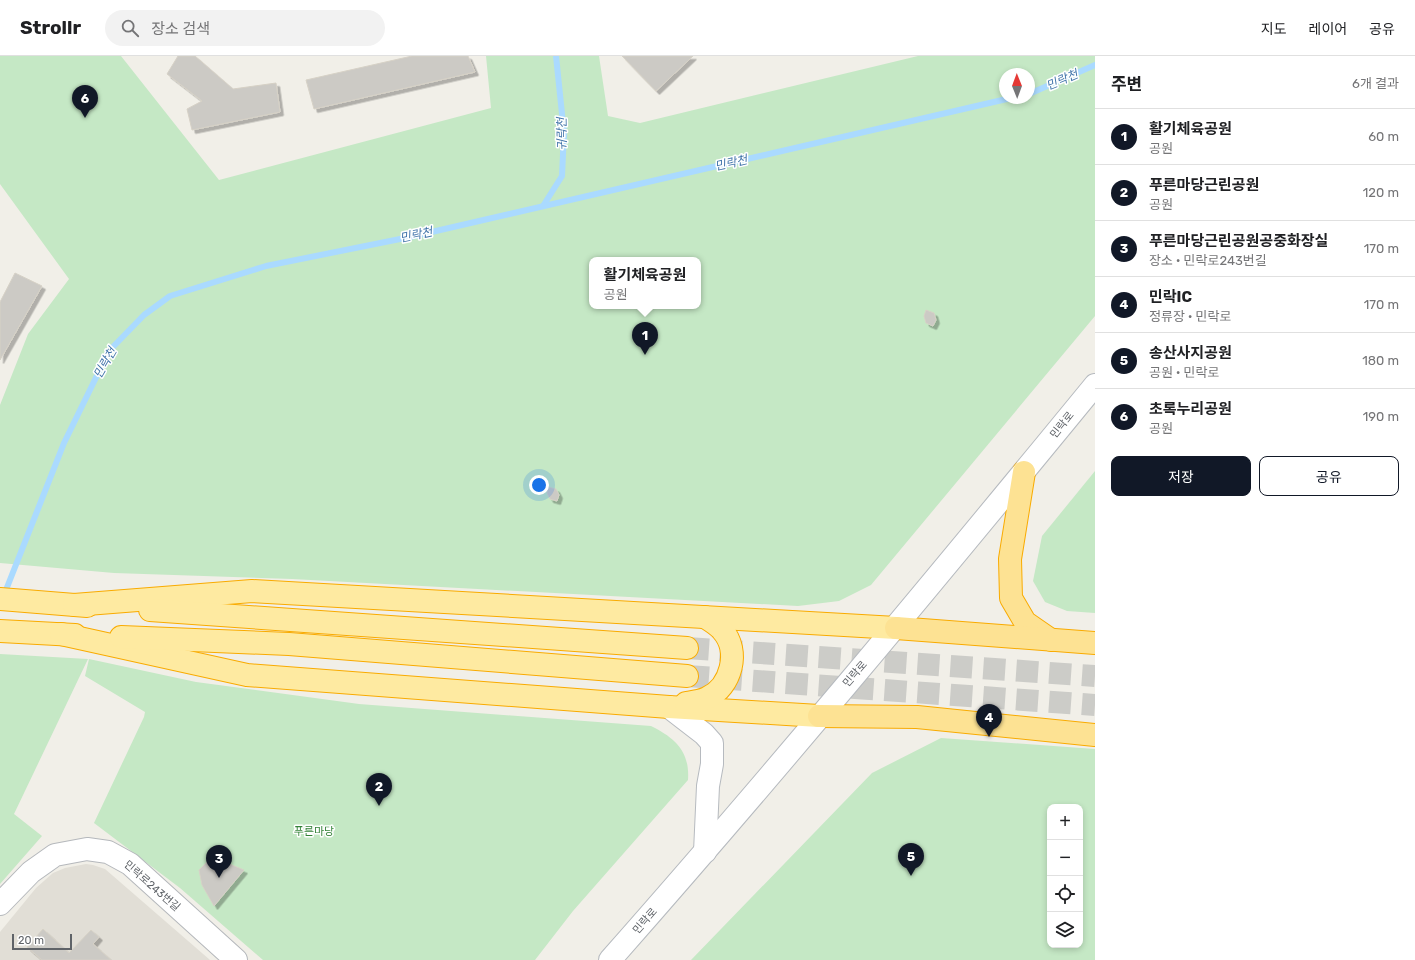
<!DOCTYPE html>
<html lang="ko">
<meta charset="utf-8">
<style>
body{margin:0;font-family:Rubik,"Noto Sans KR",sans-serif;background:#f2f2f2;color:#202124}
.controls{position:absolute;right:12px;bottom:12px;display:grid;overflow:hidden;border-radius:8px;box-shadow:0 2px 6px #0003}
.controls button{width:36px;height:36px;display:grid;place-items:center;padding:0;border:0;border-bottom:1px solid #e0e0e0;background:#fff;color:#202124;font:20px sans-serif}
.compass{position:absolute;left:999px;top:12px;width:36px;height:36px;border-radius:50%;background:#fff;box-shadow:0 2px 6px #0003;rotate:359deg}
.scale{position:absolute;left:12px;bottom:10px;width:60px;box-sizing:border-box;padding-left:4px;border:2px solid #5f6368;border-top:0;font-size:11px;line-height:14px;white-space:nowrap;color:#5f6368;-webkit-text-stroke:3px #fff;paint-order:stroke}
.you{position:absolute;left:539px;top:429px;width:14px;height:14px;margin:-10px;border:3px solid #fff;border-radius:50%;background:#1a73e8;box-shadow:0 0 0 6px #1a73e833}
.badge{display:grid;place-items:center;width:26px;height:26px;border-radius:50%;background:#111827;color:#fff;font-size:13px;font-weight:700}
.pin{position:absolute;translate:-50% -33px;filter:drop-shadow(0 1px 2px #0008)}
.pin::after{content:'';position:absolute;top:21px;width:14px;height:12px;background:inherit;clip-path:polygon(0 0,100% 0,50% 100%)}
.popup{position:absolute;left:589px;top:201px;width:112px;height:52px;box-sizing:border-box;display:grid;place-content:center;border-radius:8px;background:#fff;filter:drop-shadow(0 1px 3px #0005);font-size:13px;white-space:nowrap;color:#757577}
.popup b{font-size:15px;color:#202124}
.popup::after{content:'';position:absolute;left:50%;top:100%;margin-left:-8px;border:8px solid transparent;border-top-color:#fff}
.list{margin:0;padding:0;list-style:none}
h2{display:flex;justify-content:space-between;align-items:center;height:52px;margin:0;padding:0 16px;font-size:17px}
h2 small{font-size:13px;font-weight:400;color:#757577}
.list li{display:grid;grid-template-columns:26px 1fr auto;gap:12px;align-items:center;box-sizing:border-box;height:56px;padding:0 16px;border-top:1px solid #e0e0e0}
.list b{display:block;font-size:15px;white-space:nowrap}
.list p{margin:0;font-size:13px;white-space:nowrap;color:#757577}
.list em{font-size:13px;font-style:normal;color:#757577}
.actions{display:flex;gap:8px;padding:12px 16px}
.actions a{flex:1;padding:9px 0;border:1px solid #111827;border-radius:8px;text-align:center;font-size:14px;color:#111827}
.actions .main{background:#111827;color:#fff}
.icon{flex:none;width:22px;height:22px;fill:none;stroke:currentColor;stroke-width:2;stroke-linecap:round;stroke-linejoin:round}
.map{position:relative;flex:none;width:1095px;height:904px;overflow:hidden}
header{display:flex;align-items:center;gap:24px;box-sizing:border-box;height:56px;padding:0 20px;background:#fff;border-bottom:1px solid #e0e0e0}
header strong{font-size:19px}
nav{display:flex;gap:22px;margin-inline-start:auto;font-size:14px}
.search{width:280px;height:36px;background:#f2f2f2;display:flex;align-items:center;gap:10px;box-sizing:border-box;padding:0 14px;border-radius:22px;color:#757577;font-size:15px}
main{display:flex}
aside{flex:1;background:#fff}
.map>svg:first-child{display:block}
.education{fill:#e1ded6}
.green{fill:#c5e8c5;fill-rule:evenodd}
.lines{fill:none;stroke-linecap:round;stroke-linejoin:round}
.stream{stroke:#aadaff;stroke-width:6}
.building{fill:#cccac5;stroke:#d6d1c6;filter:url(#shadow)}
.trunk-tunnel{stroke:#ccccc8;stroke-width:22;stroke-dasharray:22 11;stroke-linecap:butt}
.minor-casing{stroke:#b5b8bc;stroke-width:24}
.secondary-casing{stroke:#b6babf;stroke-width:24}
.trunk-casing{stroke:#f9ab00;stroke-width:24}
.motorway-casing{stroke:#f9ab00;stroke-width:24}
.minor{stroke:#fff;stroke-width:22}
.secondary{stroke:#fff;stroke-width:22}
.trunk{stroke:#feeaa1;stroke-width:22}
.motorway{stroke:#fde293;stroke-width:22}
.labels{text-anchor:middle;dominant-baseline:central;stroke-width:3;stroke-linejoin:round;paint-order:stroke}
.street-label{font-size:11px;fill:#5f6368;stroke:#fff}
.park-label{font-size:11px;fill:#348238;stroke:#fff}
.water-label{font-size:12px;font-style:italic;fill:#4174aa;stroke:#fff}
</style>
<header>
<strong>Strollr</strong>
<div class="search"><svg class="icon" aria-label="search" viewBox="0 0 24 24"><circle cx="10" cy="10" r="6"/><path d="M15 15l6 6"/></svg>장소 검색</div>
<nav><a>지도</a><a>레이어</a><a>공유</a></nav>
</header>
<main>
<div class="map">
<svg width="1095" height="904" viewBox="0 0 1095 904">
<defs>
<filter id="shadow"><feDropShadow dx="3.5" dy="3.5" stdDeviation="0" flood-color="#0004"/></filter>
</defs>
<rect width="100%" height="100%" fill="#f1efe8"/>
<!-- education -->
<polygon class="education" points="86,808 93,809 105,813 210,904 0,904 0,876 36,832 53,817 65,812"/>
<!-- green -->
<g class="green">
<path d="M 0,0 L 121,0 L 219,124 L 491,52 L 486,0 L 599,0 L 608,60 L 640,67 L 918,0 L 1095,0 L 1095,260 L 871,529 L 839,545 L 798,550 L 292,523 L 114,517 L 0,507 L 0,349 L 28,278 L 69,223 L 0,128 ZM 1005,18 L 1029,18 L 1029,42 L 1005,42 ZM 592,204 L 698,204 L 698,250 L 592,250 Z"/>
<polygon points="1095,415 1095,557 1067,555 1045,546 1033,525 1042,480"/>
<polygon points="0,598 88,603 14,758 42,780 0,828"/>
<path d="M 89,603 L 196,626 L 359,648 L 651,670 C 675,682 690,695 688,724 L 573,855 L 535,904 L 263,904 L 180,832 L 94,767 L 144,661 L 145,656 L 85,620 Z"/>
<path d="M 941,682 L 1095,693 L 1095,904 L 691,904 L 872,717 ZM 1050,751 L 1080,751 L 1080,889 L 1050,889 Z"/>
</g>
<g class="lines">
<!-- stream -->
<g class="stream">
<polyline points="1029,38 1095,9"/>
<polyline points="543,150 562,120 564,77 556,0"/>
<polyline points="4,539 64,387 109,295 144,259 170,240 266,210 410,181 1011,42"/>
</g>
</g>
<!-- building -->
<g class="building">
<polygon points="178,0 195,0 233,33 276,27 280,56 192,74 187,53 202,45 167,18"/>
<polygon points="412,0 468,0 475,16 314,53 306,24"/>
<polygon points="622,0 693,0 656,35"/>
<polygon points="15,217 42,230 0,304 0,246"/>
<polygon points="926,254 934,257 936,264 933,270 926,267 924,260"/>
<polygon points="548,431 556,433 559,439 557,445 550,443 547,437"/>
<polygon points="208,805 222,805 244,814 214,850 202,829 199,814"/>
<polygon points="43,873 69,897 91,874 99,881 93,888 111,904 42,904 27,891"/>
</g>
<g class="lines">
<!-- trunk-tunnel -->
<g class="trunk-tunnel">
<polyline points="687,592 1095,620"/>
<polyline points="687,620 1095,649"/>
</g>
<defs>
<polyline id="minor" points="0,848 31,816 55,799 87,793 108,796 130,808 236,904"/>
<g id="secondary">
<polyline points="669,651 704,678 712,687 712,708 708,730 705,796"/>
<path d="M 610,904 C 776,716 936,523 1095,329"/>
</g>
<g id="trunk">
<polyline points="0,543 87,550"/>
<polyline points="74,549 252,535 896,572"/>
<polyline points="150,554 687,592"/>
<polyline points="0,575 75,579"/>
<polyline points="61,578 247,619 669,651 819,660"/>
<polyline points="121,581 289,588 687,620"/>
<path d="M 686,647 C 692,646 701,645 707,642 C 731,631 741,595 722,574 C 718,569 711,565 705,561"/>
</g>
<g id="motorway">
<polyline points="1024,416 1010,503 1011,542 1025,566 1051,584"/>
<polyline points="896,572 1095,587"/>
<polyline points="819,660 917,661 1095,679"/>
</g>
</defs>
<!-- minor casing -->
<use href="#minor" class="minor-casing"/>
<!-- secondary casing -->
<use href="#secondary" class="secondary-casing"/>
<!-- trunk casing -->
<use href="#trunk" class="trunk-casing"/>
<!-- motorway casing -->
<use href="#motorway" class="motorway-casing"/>
<!-- minor -->
<use href="#minor" class="minor"/>
<!-- secondary -->
<use href="#secondary" class="secondary"/>
<!-- trunk -->
<use href="#trunk" class="trunk"/>
<!-- motorway -->
<use href="#motorway" class="motorway"/>
</g>
<g class="labels">
<!-- street labels -->
<g class="street-label">
<text transform="translate(1062 369) rotate(-51)">민락로</text>
<text transform="translate(855 618) rotate(-49)">민락로</text>
<text transform="translate(152 830) rotate(41)">민락로243번길</text>
<text transform="translate(645 865) rotate(-49)">민락로</text>
</g>
<!-- park labels -->
<g class="park-label">
<text x="314" y="775">푸른마당</text>
</g>
<!-- water labels -->
<g class="water-label">
<text transform="translate(1062 24) rotate(-23)">민락천</text>
<text transform="translate(562 78) rotate(-91)">귀락천</text>
<text transform="translate(731 107) rotate(-13)">민락천</text>
<text transform="translate(416 179) rotate(-12)">민락천</text>
<text transform="translate(105 307) rotate(-60)">민락천</text>
</g>
</g>
</svg>
<div class="controls">
<button>+</button>
<button>−</button>
<button><svg class="icon" aria-label="locate" viewBox="0 0 24 24"><circle cx="12" cy="12" r="6"/><path d="M12 2v4M12 18v4M2 12h4M18 12h4"/></svg></button>
<button><svg class="icon" aria-label="layers" viewBox="0 0 24 24"><path d="M12 4l9 5-9 5-9-5zM3 14l9 5 9-5"/></svg></button>
</div>
<svg class="compass" viewBox="-18 -18 36 36"><path d="M0-13l5 13h-10z" fill="#e53935"/><path d="M0 13l5-13h-10z" fill="#757577"/></svg>
<div class="scale">20 m</div>
<div class="you"></div>
<div class="pin badge" style="left:645px;top:299px">1</div>
<div class="popup"><b>활기체육공원</b>공원</div>
<div class="pin badge" style="left:379px;top:750px">2</div>
<div class="pin badge" style="left:219px;top:822px">3</div>
<div class="pin badge" style="left:989px;top:681px">4</div>
<div class="pin badge" style="left:911px;top:820px">5</div>
<div class="pin badge" style="left:85px;top:62px">6</div>
</div>
<aside>
<h2>주변<small>6개 결과</small></h2>
<ul class="list">
<li><span class="badge">1</span><div><b>활기체육공원</b><p>공원</p></div><em>60 m</em></li>
<li><span class="badge">2</span><div><b>푸른마당근린공원</b><p>공원</p></div><em>120 m</em></li>
<li><span class="badge">3</span><div><b>푸른마당근린공원공중화장실</b><p>장소 · 민락로243번길</p></div><em>170 m</em></li>
<li><span class="badge">4</span><div><b>민락IC</b><p>정류장 · 민락로</p></div><em>170 m</em></li>
<li><span class="badge">5</span><div><b>송산사지공원</b><p>공원 · 민락로</p></div><em>180 m</em></li>
<li><span class="badge">6</span><div><b>초록누리공원</b><p>공원</p></div><em>190 m</em></li>
</ul>
<div class="actions"><a class="main">저장</a><a>공유</a></div>
</aside>
</main>
